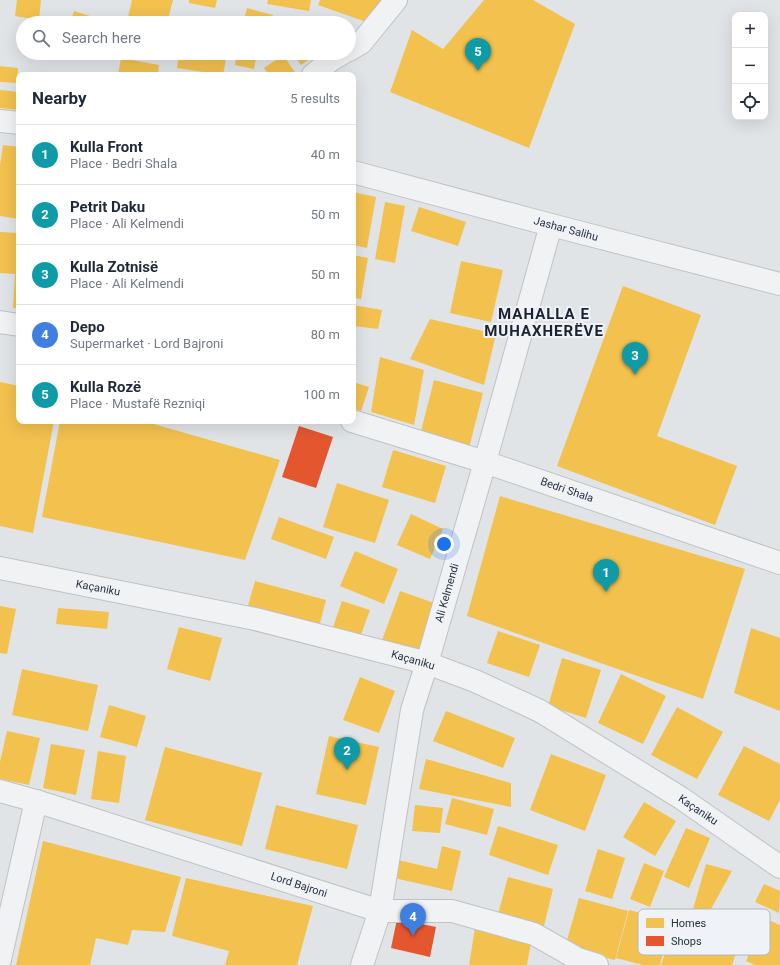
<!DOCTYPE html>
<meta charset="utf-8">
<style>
body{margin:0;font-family:Roboto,sans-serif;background:#f2f2f3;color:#1f2937}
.controls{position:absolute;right:12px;top:12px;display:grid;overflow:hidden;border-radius:8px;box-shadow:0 4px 16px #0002}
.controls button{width:36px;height:36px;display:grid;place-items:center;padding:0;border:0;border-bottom:1px solid #e0e1e3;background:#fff;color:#1f2937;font:20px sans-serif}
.you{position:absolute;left:444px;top:544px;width:14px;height:14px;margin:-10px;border:3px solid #fff;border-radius:50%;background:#1a73e8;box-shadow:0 0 0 6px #1a73e833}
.badge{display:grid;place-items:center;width:26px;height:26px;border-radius:50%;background:#7c3aed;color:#fff;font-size:13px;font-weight:700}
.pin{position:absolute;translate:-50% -33px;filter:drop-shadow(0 1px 2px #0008)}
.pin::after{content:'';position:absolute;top:21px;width:14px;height:12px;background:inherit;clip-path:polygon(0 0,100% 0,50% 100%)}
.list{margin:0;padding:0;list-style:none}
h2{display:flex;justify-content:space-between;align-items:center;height:52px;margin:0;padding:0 16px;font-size:17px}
h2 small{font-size:13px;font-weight:400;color:#747a83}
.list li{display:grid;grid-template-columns:26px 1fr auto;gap:12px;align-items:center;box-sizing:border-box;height:60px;padding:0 16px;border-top:1px solid #e0e1e3}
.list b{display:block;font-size:15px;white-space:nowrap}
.list p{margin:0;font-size:13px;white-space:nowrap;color:#747a83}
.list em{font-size:13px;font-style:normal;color:#747a83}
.icon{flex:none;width:22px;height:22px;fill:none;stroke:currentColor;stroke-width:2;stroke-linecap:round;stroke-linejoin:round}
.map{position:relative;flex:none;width:780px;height:965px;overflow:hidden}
.search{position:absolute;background:#fff;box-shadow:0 4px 16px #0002;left:16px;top:16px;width:340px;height:44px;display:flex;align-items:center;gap:10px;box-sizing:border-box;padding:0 14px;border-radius:22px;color:#747a83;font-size:15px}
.panel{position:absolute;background:#fff;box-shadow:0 4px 16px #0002;left:16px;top:72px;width:340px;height:352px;border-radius:8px}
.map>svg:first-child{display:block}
.homes{fill:#f2c14e}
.shops{fill:#e4572e}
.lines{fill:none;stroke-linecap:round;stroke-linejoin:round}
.minor-casing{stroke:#bfc2c5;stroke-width:24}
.minor{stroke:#f1f2f3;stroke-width:22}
.labels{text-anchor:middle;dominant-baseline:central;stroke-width:4;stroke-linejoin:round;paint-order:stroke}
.street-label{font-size:11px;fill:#273241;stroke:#eff2f7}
.district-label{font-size:15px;font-weight:bold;letter-spacing:1px;fill:#192332;stroke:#eff2f7}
.key{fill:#eff2f7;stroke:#b3b8c0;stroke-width:1}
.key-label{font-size:11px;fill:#273241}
</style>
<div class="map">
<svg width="780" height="965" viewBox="0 0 780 965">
<rect width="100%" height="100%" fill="#e1e4e7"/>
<!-- homes -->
<g class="homes">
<polygon points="17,0 41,0 39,20 15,16"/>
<polygon points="132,0 173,0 167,23 155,23 128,17"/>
<polygon points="189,0 217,0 215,8 189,3"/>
<polygon points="268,0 311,0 309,11 267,4"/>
<polygon points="320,0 381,0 372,24 318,5"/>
<polygon points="484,0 533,0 575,24 529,148 390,92 412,30 443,49"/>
<polygon points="247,8 273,15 270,23 243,23"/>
<polygon points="74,11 112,23 70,23"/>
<polygon points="179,53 227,53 223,75 177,68"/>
<polygon points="237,53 257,53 254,69 235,65"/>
<polygon points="292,53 319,53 301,65"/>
<polygon points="283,55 297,75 269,75 264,68"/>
<polygon points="121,58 159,65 158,75 118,75"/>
<polygon points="0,66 18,68 17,83 0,82"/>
<polygon points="0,90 19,92 19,110 0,108"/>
<polygon points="3,145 19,147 19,219 0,216 0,165"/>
<polygon points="353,192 376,197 367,248 353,245"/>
<polygon points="385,202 405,206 395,263 375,259"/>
<polygon points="419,207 466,222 458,246 411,231"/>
<polygon points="0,232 19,233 19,308 13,308 15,274 0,273"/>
<polygon points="353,255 368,258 361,299 353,298"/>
<polygon points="461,261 503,270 491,322 450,313"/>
<polygon points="623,286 701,315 657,436 737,466 715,525 557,466"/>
<polygon points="353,305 382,310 378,329 353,326"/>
<polygon points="430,319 496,334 484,385 410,359"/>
<polygon points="380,357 424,370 414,425 371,412"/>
<polygon points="434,380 483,393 469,448 420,435"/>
<polygon points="0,382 19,386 19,421 54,421 33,533 0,526"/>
<polygon points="353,382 369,387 361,411 353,408"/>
<polygon points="60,421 143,421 280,460 245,560 42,517"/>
<polygon points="393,450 446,466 435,503 382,487"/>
<polygon points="337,483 389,500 375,543 323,527"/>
<polygon points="500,496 745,569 703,699 467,616"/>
<polygon points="411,514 443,529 430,559 397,545"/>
<polygon points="279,517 334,537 326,559 271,539"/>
<polygon points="355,551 398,569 384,604 340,586"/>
<polygon points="255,581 326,600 319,627 247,609"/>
<polygon points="400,591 437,604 419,657 381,643"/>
<polygon points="342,601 370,610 359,640 332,630"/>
<polygon points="0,606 16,609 7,654 0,653"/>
<polygon points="58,608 109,612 107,629 56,624"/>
<polygon points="179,627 222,638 210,681 167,669"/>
<polygon points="751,628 780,638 780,711 734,693"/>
<polygon points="498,631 540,645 529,677 487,663"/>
<polygon points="562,658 601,670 586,718 548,706"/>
<polygon points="22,669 98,685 88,731 12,715"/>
<polygon points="621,674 666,696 643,744 598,723"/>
<polygon points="360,677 395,691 379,733 343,720"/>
<polygon points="109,705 146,716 137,747 100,737"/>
<polygon points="677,707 723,732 697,779 651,755"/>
<polygon points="446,711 515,738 503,768 433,741"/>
<polygon points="7,731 40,738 29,785 0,779 0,762"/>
<polygon points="329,736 379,747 366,805 316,794"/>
<polygon points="51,744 85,750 76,795 43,788"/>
<polygon points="744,746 780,764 780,800 769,821 718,795"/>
<polygon points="165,747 262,773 242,846 145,820"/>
<polygon points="98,751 126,756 119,803 91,799"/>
<polygon points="551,754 606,775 585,831 530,810"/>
<polygon points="426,759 511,783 511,807 419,789"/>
<polygon points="452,798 494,809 487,835 445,824"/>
<polygon points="644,802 676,821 655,856 623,837"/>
<polygon points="276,805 358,825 347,869 265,849"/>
<polygon points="415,805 443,808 440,833 412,831"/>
<polygon points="498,826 558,845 548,875 489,855"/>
<polygon points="686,828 710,838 689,888 664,877"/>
<polygon points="43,841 181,877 165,932 132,930 128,945 96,938 90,965 16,965"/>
<polygon points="442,846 461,851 452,891 394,878 398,860 437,869"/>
<polygon points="598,849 625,858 612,899 585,891"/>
<polygon points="644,863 664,871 650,907 630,899"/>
<polygon points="706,864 732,871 706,918 692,913"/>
<polygon points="508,877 553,889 544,926 498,914"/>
<polygon points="186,878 313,906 297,965 225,965 229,951 172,936"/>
<polygon points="764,884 780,891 779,913 755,902"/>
<polygon points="579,898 628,911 615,960 565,947"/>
<polygon points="629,910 672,921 660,965 643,965 616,958"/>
<polygon points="764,918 780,925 780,965 755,965 746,961"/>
<polygon points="475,928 532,937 527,965 469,965"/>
<polygon points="674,928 737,950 732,965 661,965"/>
</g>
<!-- shops -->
<g class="shops">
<polygon points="299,426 333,437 316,488 282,477"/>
<polygon points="397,919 436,927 430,957 391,948"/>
</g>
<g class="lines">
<defs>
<g id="minor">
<polyline points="349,50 361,43 396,0"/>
<polyline points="313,75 331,60 343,53"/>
<polyline points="0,121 19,123"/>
<polyline points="353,172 551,225 780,284"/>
<polyline points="0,322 19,325"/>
<polyline points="352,421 485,462 780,563"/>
<polyline points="0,568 255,619 427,663 475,681 540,711 681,798 780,867"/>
<polyline points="0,791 36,801 380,911 452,911 534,934 578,959 597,965"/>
<polyline points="0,959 36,801"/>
<polyline points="362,965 380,911 412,710 427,663 485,462 551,225"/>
</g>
</defs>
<!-- minor casing -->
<use href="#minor" class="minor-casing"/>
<!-- minor -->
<use href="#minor" class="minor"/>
</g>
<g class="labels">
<!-- street labels -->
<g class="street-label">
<text transform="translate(566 229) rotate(15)">Jashar Salihu</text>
<text transform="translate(567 490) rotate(19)">Bedri Shala</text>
<text transform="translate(98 588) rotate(11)">Kaçaniku</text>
<text transform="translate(447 593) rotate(-74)">Ali Kelmendi</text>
<text transform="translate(413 660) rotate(16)">Kaçaniku</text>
<text transform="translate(698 810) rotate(34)">Kaçaniku</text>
<text transform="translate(299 885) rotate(18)">Lord Bajroni</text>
</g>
<!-- district labels -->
<g class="district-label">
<text x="544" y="314">MAHALLA E<tspan x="544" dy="17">MUHAXHERËVE</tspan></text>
</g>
</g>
<!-- legend -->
<rect x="638" y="909" width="132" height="46" rx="6" class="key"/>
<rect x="646" y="918" width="18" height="10" fill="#f2c14e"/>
<rect x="646" y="936" width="18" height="10" fill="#e4572e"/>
<g class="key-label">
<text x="671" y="927">Homes</text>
<text x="671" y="945">Shops</text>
</g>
</svg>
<div class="controls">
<button>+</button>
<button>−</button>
<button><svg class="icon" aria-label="locate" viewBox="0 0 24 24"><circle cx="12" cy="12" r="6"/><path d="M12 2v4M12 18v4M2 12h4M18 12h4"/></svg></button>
</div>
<div class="you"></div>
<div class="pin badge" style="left:606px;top:592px;background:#0f9aa8">1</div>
<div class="pin badge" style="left:347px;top:770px;background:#0f9aa8">2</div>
<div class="pin badge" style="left:635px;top:375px;background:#0f9aa8">3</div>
<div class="pin badge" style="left:413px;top:936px;background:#3f7fe0">4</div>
<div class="pin badge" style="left:478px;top:71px;background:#0f9aa8">5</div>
<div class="search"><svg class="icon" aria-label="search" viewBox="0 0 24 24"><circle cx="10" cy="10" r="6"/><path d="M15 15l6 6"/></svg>Search here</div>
<section class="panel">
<h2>Nearby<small>5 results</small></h2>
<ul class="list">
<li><span class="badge" style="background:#0f9aa8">1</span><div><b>Kulla Front</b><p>Place · Bedri Shala</p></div><em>40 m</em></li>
<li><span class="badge" style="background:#0f9aa8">2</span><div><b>Petrit Daku</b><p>Place · Ali Kelmendi</p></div><em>50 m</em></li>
<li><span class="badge" style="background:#0f9aa8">3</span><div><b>Kulla Zotnisë</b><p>Place · Ali Kelmendi</p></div><em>50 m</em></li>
<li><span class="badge" style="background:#3f7fe0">4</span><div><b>Depo</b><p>Supermarket · Lord Bajroni</p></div><em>80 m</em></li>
<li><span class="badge" style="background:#0f9aa8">5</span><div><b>Kulla Rozë</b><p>Place · Mustafë Rezniqi</p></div><em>100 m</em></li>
</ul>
</section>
</div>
